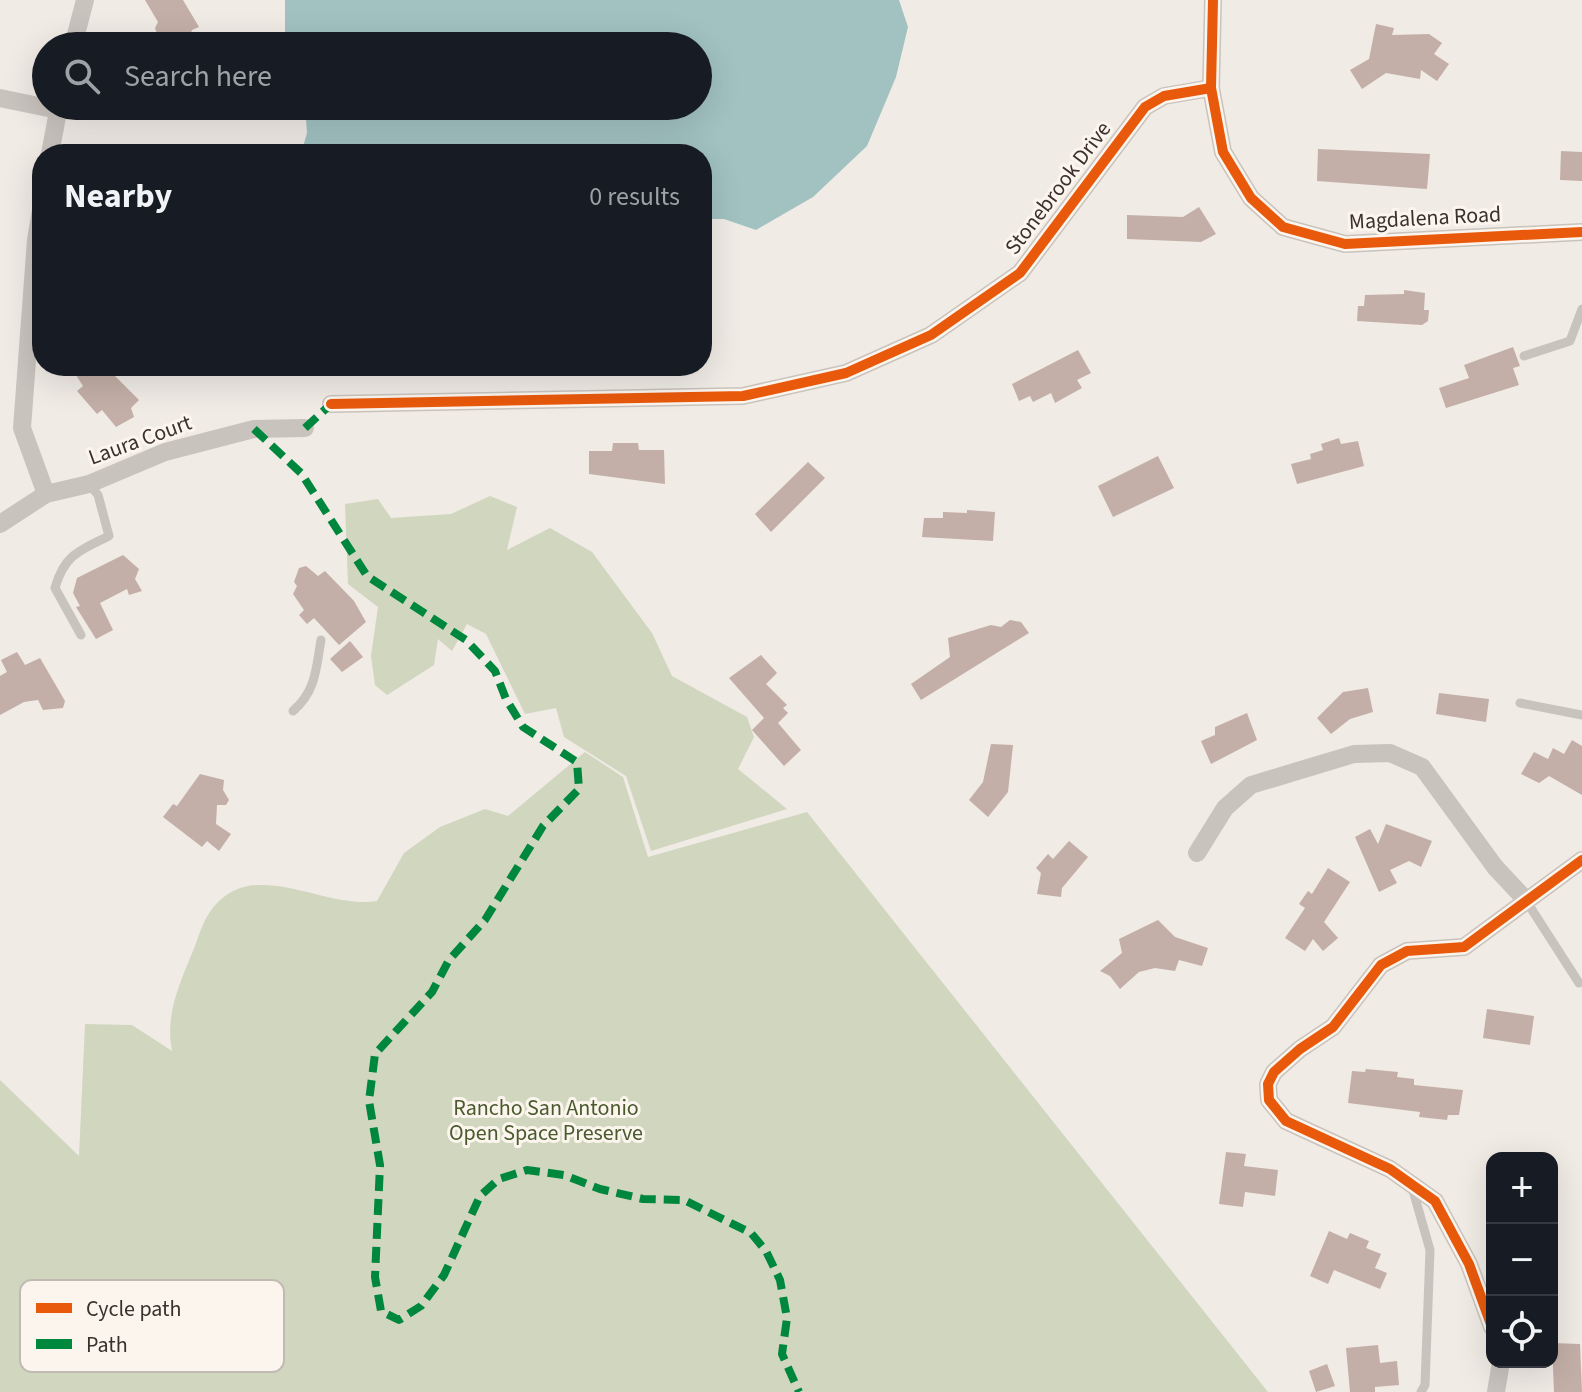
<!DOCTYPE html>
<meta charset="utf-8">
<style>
body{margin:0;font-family:"Source Sans 3",sans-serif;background:#20242c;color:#f1f3f6}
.controls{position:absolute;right:24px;bottom:24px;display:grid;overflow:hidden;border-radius:16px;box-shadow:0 8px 32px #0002}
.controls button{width:72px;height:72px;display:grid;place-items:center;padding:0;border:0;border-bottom:2px solid #363941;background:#171b24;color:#f1f3f6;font:40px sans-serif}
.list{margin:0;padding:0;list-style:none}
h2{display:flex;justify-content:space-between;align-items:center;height:104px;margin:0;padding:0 32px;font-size:34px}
h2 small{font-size:26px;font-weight:400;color:#9ea1a6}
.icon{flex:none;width:44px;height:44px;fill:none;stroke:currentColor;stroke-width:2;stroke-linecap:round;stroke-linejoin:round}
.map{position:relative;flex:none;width:1582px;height:1392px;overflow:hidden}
.search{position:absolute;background:#171b24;box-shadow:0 8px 32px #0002;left:32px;top:32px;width:680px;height:88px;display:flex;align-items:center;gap:20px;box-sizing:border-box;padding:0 28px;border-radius:44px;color:#9ea1a6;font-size:30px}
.panel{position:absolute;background:#171b24;box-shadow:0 8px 32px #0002;left:32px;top:144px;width:680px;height:232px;border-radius:32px}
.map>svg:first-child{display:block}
.green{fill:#d1d6bf}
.water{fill:#a1c2c1}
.building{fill:#c3afa7}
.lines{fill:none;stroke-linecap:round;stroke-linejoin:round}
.lane{stroke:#c9c3be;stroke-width:9}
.street{stroke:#c9c3be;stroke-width:18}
.quiet{stroke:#00873e;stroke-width:8;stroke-dasharray:16 8;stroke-linecap:butt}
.cycleway-casing{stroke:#fbf5ee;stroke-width:15}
.cycleway{stroke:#e8590c;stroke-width:10}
.labels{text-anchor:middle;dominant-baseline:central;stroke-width:6;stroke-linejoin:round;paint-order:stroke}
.street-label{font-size:22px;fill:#3b302b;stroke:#fbf5ee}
.park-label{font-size:22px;fill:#4a5a2e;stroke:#fbf5ee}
.key{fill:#fbf5ee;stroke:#c1bab4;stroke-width:2}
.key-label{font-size:22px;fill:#3b302b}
</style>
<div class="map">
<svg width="1582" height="1392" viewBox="0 0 1582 1392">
<rect width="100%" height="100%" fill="#f0ebe5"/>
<!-- green -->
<g class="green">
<polygon points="490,496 517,507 507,550 550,528 592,552 652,633 672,676 747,717 754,737 738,769 787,809 651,851 626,776 564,737 556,708 525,714 486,634 467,624 452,651 438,639 434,665 387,695 375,685 371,656 378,607 348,584 345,504 378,499 391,518 451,514"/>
<path d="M 585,752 L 623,777 L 648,857 L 807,812 L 1268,1392 L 0,1392 L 0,1080 L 79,1156 L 85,1024 L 132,1025 L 172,1051 C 165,1015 179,985 193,951 C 198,939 202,923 210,912 C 251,853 323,910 377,901 L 404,853 L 440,827 L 485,809 L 508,816 Z"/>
</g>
<!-- water -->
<polygon class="water" points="285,0 899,0 908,27 896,77 867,146 813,197 756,230 724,219 702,219 702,154 301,154 307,133 305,106 698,106 698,46 294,46 285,32"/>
<!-- building -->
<g class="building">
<polygon points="145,0 183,0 199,27 192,30 187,46 161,46 155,28 158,22"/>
<polygon points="1376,24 1394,28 1392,35 1429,34 1442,43 1434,54 1449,64 1437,81 1421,70 1420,79 1386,73 1362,89 1350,70 1369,59"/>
<polygon points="1318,149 1430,154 1427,189 1317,181"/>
<polygon points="1561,151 1582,152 1582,181 1560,180"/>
<polygon points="1199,207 1216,234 1201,242 1127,239 1127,215 1183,217"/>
<polygon points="1404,290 1425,293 1424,310 1429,310 1428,321 1422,325 1357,321 1358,306 1364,306 1365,295 1404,294"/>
<polygon points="1513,347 1520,366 1513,368 1519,385 1446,408 1439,388 1469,378 1464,365"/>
<polygon points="1078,350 1091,373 1077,380 1082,388 1055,403 1051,393 1033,402 1030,396 1019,401 1012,384"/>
<polygon points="77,366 121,366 112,373 139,400 131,408 134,417 116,427 102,410 97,414 77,391 83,386 76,375"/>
<polygon points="1339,438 1341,444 1358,441 1364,466 1297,484 1291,464 1311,459 1310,454 1323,450 1321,444"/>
<polygon points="613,443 638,443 639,450 664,450 665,484 589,474 589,451 612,451"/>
<polygon points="1158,456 1174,488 1113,517 1098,486"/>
<polygon points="808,462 825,478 771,532 755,514"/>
<polygon points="967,510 995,512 993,541 922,537 924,518 943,518 943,512 967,513"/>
<polygon points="123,555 139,569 135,579 142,591 129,595 127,589 100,603 113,630 96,639 76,607 80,606 73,593 77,578"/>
<polygon points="306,566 318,576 325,571 354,601 366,622 339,645 314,618 307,624 299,615 304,610 293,594 297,586 294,582 299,568"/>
<polygon points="1010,620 1021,622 1029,633 921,700 911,684 950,657 948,638 991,625 1001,627"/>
<polygon points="350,641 363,657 342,672 330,659"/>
<polygon points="17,652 25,665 40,658 65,701 63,708 43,710 38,700 24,702 0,715 0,676 7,672 1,660"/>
<polygon points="761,655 777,673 766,684 787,705 783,708 788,713 778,723 801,750 784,766 752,730 764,718 729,678"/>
<polygon points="1368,688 1373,712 1350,719 1331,734 1317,718 1343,692"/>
<polygon points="1439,693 1489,699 1486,722 1436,714"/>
<polygon points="1247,713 1257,740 1211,764 1201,741 1215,735 1215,727"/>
<polygon points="1572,740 1582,746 1582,795 1549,776 1539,783 1521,774 1534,752 1548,759 1553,748 1564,754"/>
<polygon points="991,744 1013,745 1008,792 988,817 969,800 983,782"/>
<polygon points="200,774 224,780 223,790 229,800 226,805 217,805 216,824 231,834 219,851 207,841 202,847 163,817 173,804 177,806"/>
<polygon points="1386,824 1432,841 1421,867 1409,861 1390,870 1397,883 1379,892 1355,837 1370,829 1378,844"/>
<polygon points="1069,841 1088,857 1062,888 1061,897 1037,894 1041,873 1036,868 1048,854 1053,859"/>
<polygon points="1328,868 1350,882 1324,922 1338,938 1323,951 1313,939 1305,951 1285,938 1305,908 1299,904 1308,891 1312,894"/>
<polygon points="1158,920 1175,937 1208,948 1202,966 1179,960 1175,971 1155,968 1139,972 1120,989 1110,976 1100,971 1122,953 1119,939"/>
<polygon points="1487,1009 1534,1016 1530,1045 1483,1038"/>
<polygon points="1366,1069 1398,1072 1397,1077 1414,1079 1414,1085 1463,1090 1459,1115 1448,1115 1447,1120 1419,1117 1420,1112 1348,1103 1352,1071 1365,1072"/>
<polygon points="1226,1152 1246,1154 1244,1166 1278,1170 1275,1196 1245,1192 1243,1207 1219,1204"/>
<polygon points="1329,1231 1347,1239 1350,1233 1369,1241 1366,1248 1381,1254 1375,1268 1387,1273 1380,1289 1334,1270 1328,1284 1310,1276"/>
<polygon points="1552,1343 1580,1344 1582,1392 1554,1392"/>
<polygon points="1378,1345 1380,1363 1397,1361 1399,1385 1375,1387 1375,1392 1350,1392 1346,1348"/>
<polygon points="1327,1364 1335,1386 1316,1392 1309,1371"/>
</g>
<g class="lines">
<!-- lane -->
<g class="lane">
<polyline points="1524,356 1570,341 1582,309"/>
<path d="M 81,635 L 55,588 C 64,555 80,550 109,536 L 98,495 L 89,484"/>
<polyline points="1520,703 1582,715"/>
<path d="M 293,711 C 316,691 316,669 321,640"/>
<polyline points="1525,899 1579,983"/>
<polyline points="1412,1187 1430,1250 1425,1385 1421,1392"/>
</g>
<!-- street -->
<g class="street">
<polyline points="1213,0 1211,88 1223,152 1251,198 1283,227 1345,244 1582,232"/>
<polyline points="73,46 85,0"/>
<polyline points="0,98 58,110"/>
<polyline points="50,154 59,106"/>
<polyline points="42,204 36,240 22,428 46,494"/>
<polyline points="331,404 743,396 846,373 931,335 1020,273 1145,107 1164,96 1211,88"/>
<polyline points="0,524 46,494 89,484 165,452 254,429 305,428"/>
<polyline points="1197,853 1225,808 1251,785 1354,754 1390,753 1422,767 1495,867 1525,899"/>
<polyline points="1492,1327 1469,1264 1435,1201 1390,1169 1286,1121 1269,1100 1268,1084 1274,1072 1300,1049 1333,1027 1381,965 1407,951 1464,947 1582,860"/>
<polyline points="1496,1392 1501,1362"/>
</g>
<!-- quiet -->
<g class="quiet">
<polyline points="305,428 331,404"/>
<polyline points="254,429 301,473 367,576 466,640 495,671 506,699 523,727 577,762 579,789 543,826 485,920 449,960 432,992 375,1054 369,1101 380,1165 375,1277 381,1311 399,1320 421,1306 444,1275 480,1196 499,1179 527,1170 564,1175 600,1189 643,1199 684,1200 751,1233 766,1251 780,1280 787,1318 782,1354 799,1392"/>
</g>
<defs>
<g id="cycleway">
<polyline points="1213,0 1211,88 1223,152 1251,198 1283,227 1345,244 1582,232"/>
<polyline points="331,404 743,396 846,373 931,335 1020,273 1145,107 1164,96 1211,88"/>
<polyline points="1492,1327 1469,1264 1435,1201 1390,1169 1286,1121 1269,1100 1268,1084 1274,1072 1300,1049 1333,1027 1381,965 1407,951 1464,947 1582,860"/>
</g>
</defs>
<!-- cycleway casing -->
<use href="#cycleway" class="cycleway-casing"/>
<!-- cycleway -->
<use href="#cycleway" class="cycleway"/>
</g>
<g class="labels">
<!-- street labels -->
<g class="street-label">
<text transform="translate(1058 188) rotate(-53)">Stonebrook Drive</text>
<text transform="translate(1425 218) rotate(-3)">Magdalena Road</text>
<text transform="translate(140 440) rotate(-20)">Laura Court</text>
</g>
<!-- park labels -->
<g class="park-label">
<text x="546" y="1108">Rancho San Antonio<tspan x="546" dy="25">Open Space Preserve</tspan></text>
</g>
</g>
<!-- legend -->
<rect x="20" y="1280" width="264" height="92" rx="12" class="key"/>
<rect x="36" y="1303" width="36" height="10" fill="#e8590c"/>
<rect x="36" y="1339" width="36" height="10" fill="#00873e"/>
<g class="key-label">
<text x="86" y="1316">Cycle path</text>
<text x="86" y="1352">Path</text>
</g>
</svg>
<div class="controls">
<button>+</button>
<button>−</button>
<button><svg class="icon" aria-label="locate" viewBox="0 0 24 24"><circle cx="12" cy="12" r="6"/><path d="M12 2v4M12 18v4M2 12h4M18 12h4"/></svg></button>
</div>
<div class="search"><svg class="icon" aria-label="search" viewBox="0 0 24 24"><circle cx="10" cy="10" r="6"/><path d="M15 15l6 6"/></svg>Search here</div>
<section class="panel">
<h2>Nearby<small>0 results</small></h2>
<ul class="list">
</ul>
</section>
</div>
